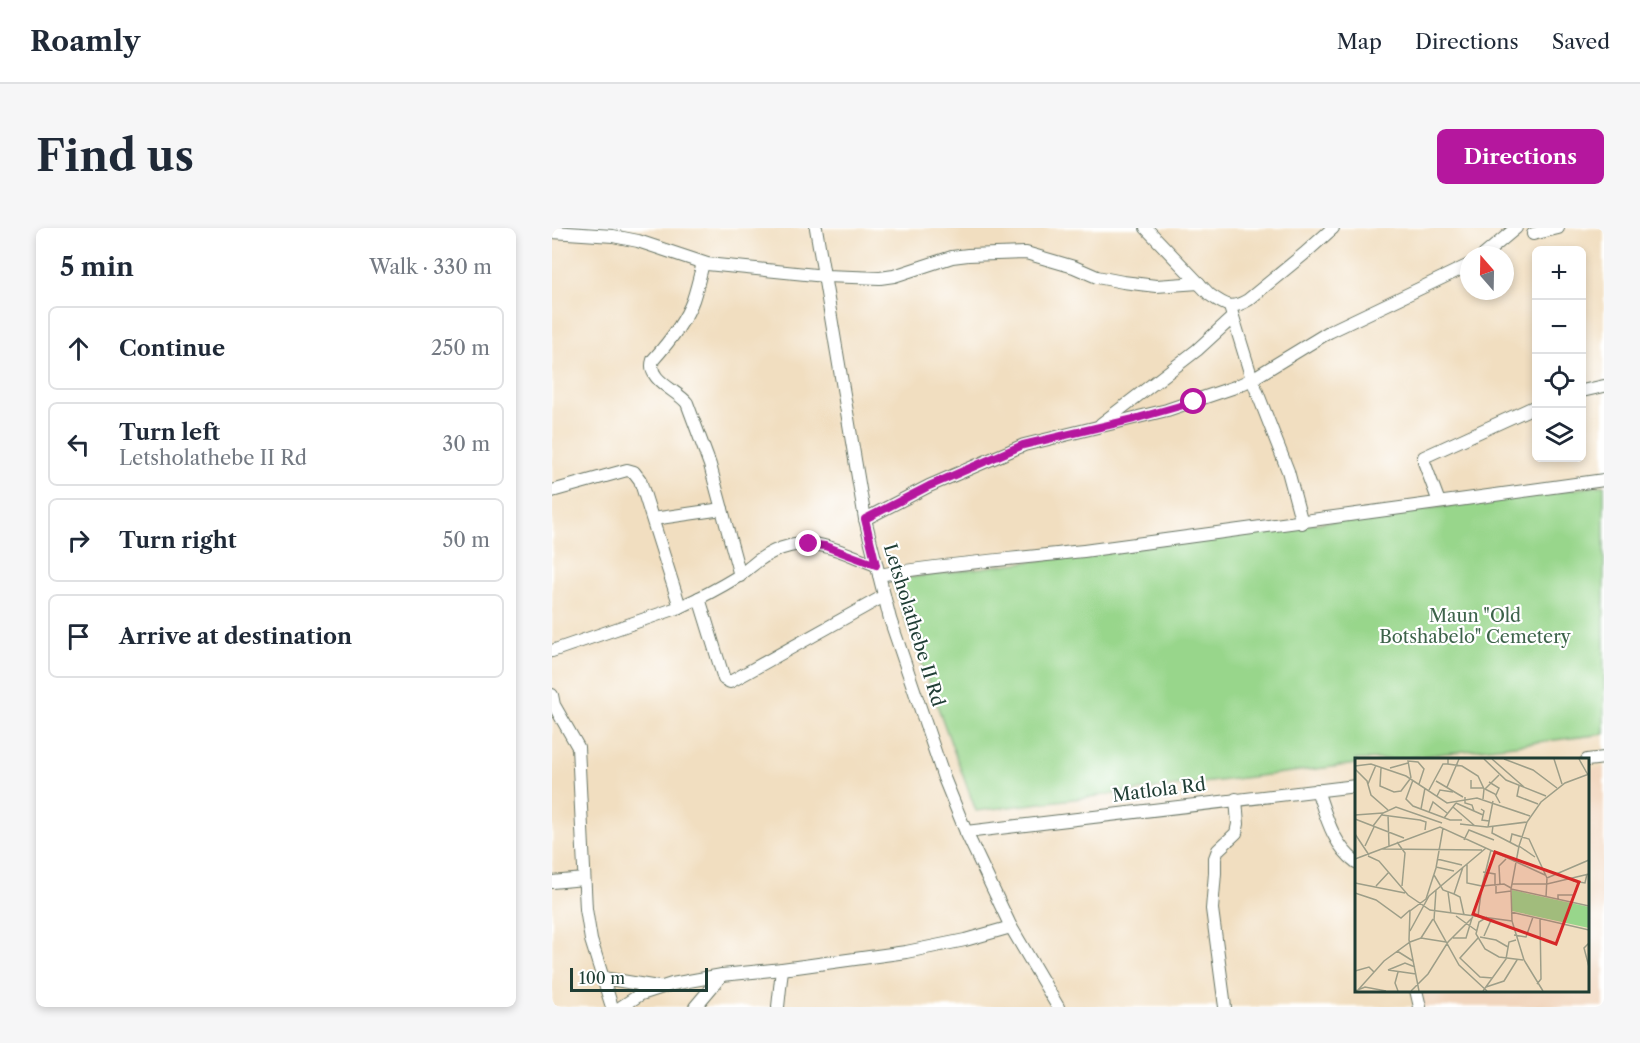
<!DOCTYPE html>
<meta charset="utf-8">
<style>
body{margin:0;font-family:"Libre Caslon Text",serif;background:#f6f6f7;color:#1f2937}
.controls{position:absolute;right:18px;top:18px;display:grid;overflow:hidden;border-radius:9px;box-shadow:0 3px 9px #0003}
.controls button{width:54px;height:54px;display:grid;place-items:center;padding:0;border:0;border-bottom:2px solid #e0e1e3;background:#fff;color:#1f2937;font:30px sans-serif}
.compass{position:absolute;left:908px;top:18px;width:54px;height:54px;border-radius:50%;background:#fff;box-shadow:0 3px 9px #0003;rotate:340deg}
.scale{position:absolute;left:18px;bottom:15px;width:138px;box-sizing:border-box;padding-left:6px;border:3px solid #1f3d34;border-top:0;font-size:16px;line-height:21px;white-space:nowrap;color:#1f3d34;-webkit-text-stroke:4px #fff;paint-order:stroke}
.stop{position:absolute;width:18px;height:18px;margin:-14px;border:4px solid #b5179e;border-radius:50%;background:#fff}
.stop.end{background:#b5179e;border-color:#fff;box-shadow:0 2px 6px #0008}
.list{margin:0;padding:0;list-style:none}
h2{display:flex;justify-content:space-between;align-items:center;height:78px;margin:0;padding:0 24px;font-size:26px}
h2 small{font-size:20px;font-weight:400;color:#747a83}
.list li{display:grid;grid-template-columns:39px 1fr auto;gap:18px;align-items:center;box-sizing:border-box;height:84px;margin:0 12px 12px;padding:0 12px;border:2px solid #e0e1e3;border-radius:9px}
.list b{display:block;font-size:22px;white-space:nowrap}
.list p{margin:0;font-size:20px;white-space:nowrap;color:#747a83}
.list em{font-size:20px;font-style:normal;color:#747a83}
.icon{flex:none;width:33px;height:33px;fill:none;stroke:currentColor;stroke-width:2;stroke-linecap:round;stroke-linejoin:round}
.map{position:relative;flex:none;width:1052px;height:779px;overflow:hidden;border-radius:9px}
header{display:flex;align-items:center;gap:36px;box-sizing:border-box;height:84px;padding:0 30px;background:#fff;border-bottom:2px solid #e0e1e3}
header strong{font-size:28px}
nav{display:flex;gap:33px;margin-inline-start:auto;font-size:21px}
.intro{display:flex;align-items:center;justify-content:space-between;box-sizing:border-box;height:144px;padding:0 36px}
h1{margin:0;font-size:42px}
.button{padding:15px 27px;border-radius:9px;background:#b5179e;color:#fff;font-size:21px;font-weight:700}
main{display:flex;gap:36px;padding:0 36px}
aside{flex:1;background:#fff;border-radius:9px;box-shadow:0 3px 9px #0003}
.map>svg:first-child{display:block}
.built{fill:#f1d5bd}
.green{fill:#98d68b;stroke:#5c8a60;stroke-width:1.5}
.lines{fill:none;stroke-linecap:round;stroke-linejoin:round}
.minor-casing{stroke:#687565;stroke-width:14}
.minor{stroke:#fff;stroke-width:12}
.route{stroke:#b5179e;stroke-width:8}
.labels{text-anchor:middle;dominant-baseline:central;stroke-width:4.5;stroke-linejoin:round;paint-order:stroke}
.park-label{font-size:18px;fill:#3d634a;stroke:#fff}
.street-label{font-size:18px;fill:#1f3d34;stroke:#fff}
.inset-road{fill:none;stroke:#9d9e88;stroke-width:1.5}
.view{fill:#d62828;fill-opacity:0.15;stroke:#d62828;stroke-width:3}
.inset-edge{fill:none;stroke:#1f3d34;stroke-width:3}
</style>
<header>
<strong>Roamly</strong>
<nav><a>Map</a><a>Directions</a><a>Saved</a></nav>
</header>
<div class="intro"><h1>Find us</h1><a class="button">Directions</a></div>
<main>
<aside>
<h2>5 min<small>Walk · 330 m</small></h2>
<ul class="list">
<li><svg class="icon" aria-label="ahead" viewBox="0 0 24 24"><path d="M12 20V5M6 11l6-6 6 6"/></svg><div><b>Continue</b></div><em>250 m</em></li>
<li><svg class="icon" aria-label="left" viewBox="0 0 24 24"><path d="M17 20v-9H6M10 6l-5 5 5 5"/></svg><div><b>Turn left</b><p>Letsholathebe II Rd</p></div><em>30 m</em></li>
<li><svg class="icon" aria-label="right" viewBox="0 0 24 24"><path d="M7 20v-9h11M14 6l5 5-5 5"/></svg><div><b>Turn right</b></div><em>50 m</em></li>
<li><svg class="icon" aria-label="arrive" viewBox="0 0 24 24"><path d="M6 21V4h12l-3 4 3 4H6"/></svg><div><b>Arrive at destination</b></div></li>
</ul>
</aside>
<div class="map">
<svg width="1052" height="779" viewBox="0 0 1052 779">
<rect width="100%" height="100%" fill="#fff"/>
<filter id="ink" filterUnits="userSpaceOnUse"><feTurbulence type="fractalNoise" baseFrequency=".0167" numOctaves="2"/><feDisplacementMap in="SourceGraphic" scale="12" xChannelSelector="R" yChannelSelector="G"/><feConvolveMatrix kernelMatrix="1 2 1 2 8 2 1 2 1" color-interpolation-filters="sRGB"/></filter>
<filter id="wash" filterUnits="userSpaceOnUse"><feTurbulence type="fractalNoise" baseFrequency=".008" numOctaves="4" result="noise"/><feDisplacementMap in="SourceGraphic" scale="24" xChannelSelector="R" yChannelSelector="G"/><feGaussianBlur stdDeviation="1.35" result="paint"/><feColorMatrix in="noise" values="0 0 0 0 0 0 0 0 0 0 0 0 0 0 0 0 0 1.4 0 .05"/><feComposite in="paint" operator="in"/></filter>
<g filter="url(#wash)">
<rect width="100%" height="100%" fill="#f1dec0"/>
<!-- built -->
<polygon class="built" points="1052,539 1052,779 870,779 866,763 1036,762 1036,542"/>
<!-- green -->
<polygon class="green" points="1052,257 1052,506 846,531 804,532 804,536 424,583 339,352"/>
</g>
<g filter="url(#ink)">
<g class="lines">
<defs>
<g id="minor">
<polyline points="264,0 313,291 338,391 392,550 414,604 459,699 506,779"/>
<path d="M 594,0 L 658,67 C 674,78 679,82 696,72 L 752,26 L 781,0"/>
<polyline points="0,4 61,8 86,13 155,36 273,48 328,50 342,48 400,29 416,27 474,25 522,39 545,49 571,54 604,58 647,55"/>
<polyline points="981,6 1006,0"/>
<polyline points="932,27 964,0"/>
<path d="M 151,35 C 148,47 145,60 141,72 C 133,94 117,114 101,132 C 94,152 125,162 135,175 L 158,237 L 188,348"/>
<polyline points="678,79 700,151 736,243 750,295"/>
<polyline points="1030,163 1052,158"/>
<polyline points="549,196 645,122 681,89"/>
<polyline points="0,263 75,242 82,244 88,252 128,379"/>
<polyline points="887,274 872,234 872,229 984,178"/>
<polyline points="101,291 170,281"/>
<polyline points="313,291 377,258 472,217 615,182 683,159 700,151 777,104 917,37"/>
<path d="M 327,347 C 397,335 468,331 539,322 C 710,300 881,275 1052,252"/>
<polyline points="147,370 172,451 178,454 332,368"/>
<path d="M 0,423 L 128,379 C 148,370 167,360 185,349 C 193,344 200,337 207,332 C 225,319 250,312 272,318 C 290,322 307,331 324,337"/>
<polyline points="0,467 2,477 26,519 34,681 39,712 60,779"/>
<polyline points="1035,532 1052,530"/>
<path d="M 765,562 C 774,588 781,617 804,634"/>
<polyline points="414,604 804,558"/>
<polyline points="0,654 32,651"/>
<polyline points="51,750 106,759"/>
<polyline points="864,762 868,779"/>
<polyline points="69,779 89,766 120,756 170,747 230,741 354,724 413,712 459,699"/>
<polyline points="143,779 170,747"/>
<polyline points="226,779 230,741"/>
<polyline points="673,779 660,681 663,645 663,630 666,622 684,605 686,596 684,571"/>
</g>
</defs>
<!-- minor casing -->
<use href="#minor" class="minor-casing"/>
<!-- minor -->
<use href="#minor" class="minor"/>
</g>
</g>
<g class="lines" filter="url(#ink)">
<!-- route -->
<polyline class="route" points="257,316 273,318 324,337 313,291 377,258 471,217 582,191 642,174"/>
</g>
<g class="labels">
<!-- park labels -->
<g class="park-label">
<text x="923" y="388">Maun "Old<tspan x="923" dy="21">Botshabelo" Cemetery</tspan></text>
</g>
<!-- street labels -->
<g class="street-label">
<text transform="translate(362 397) rotate(73)">Letsholathebe II Rd</text>
<text transform="translate(607 562) rotate(-7)">Matlola Rd</text>
</g>
</g>
<!-- overview -->
<g transform="translate(803 530)">
<rect width="234" height="234" fill="#f1dec0"/>
<path d="M 157,132 L 234,149 L 234,170 L 157,153 Z" fill="#98d68b"/>
<path class="inset-road" d="M 93,1 L 93,6 L 107,8 L 123,18 L 129,31 L 128,41M 129,1 L 151,22 L 191,38M 137,1 L 169,29M 149,1 L 178,12 L 202,30M 199,1 L 207,26M 224,1 L 233,17M 0,8 L 16,6 L 51,18 L 92,45 L 122,40 L 175,58M 26,10 L 25,28 L 39,34 L 46,33 L 55,21M 35,10 L 53,5M 0,11 L 12,23 L 16,37 L 33,52M 56,20 L 53,3 L 63,4 L 69,11 L 64,26M 58,22 L 51,41 L 58,48 L 95,62 L 107,62M 116,22 L 116,30 L 128,30M 81,23 L 108,39M 134,24 L 144,30 L 141,37M 13,26 L 21,7M 164,28 L 162,38 L 183,46M 92,29 L 104,1M 130,31 L 140,36 L 145,45M 130,31 L 144,17M 74,32 L 88,6 L 93,6M 82,38 L 85,32 L 98,34M 110,39 L 110,45 L 117,47 L 119,53M 101,45 L 128,57M 98,49 L 120,68M 66,51 L 70,30M 126,51 L 129,53 L 127,62 L 134,63M 74,54 L 78,44 L 92,55M 0,57 L 28,55M 27,57 L 65,62 L 71,64 L 70,72M 33,57 L 34,88M 89,60 L 101,45M 0,61 L 49,80M 105,66 L 132,69 L 172,64M 18,68 L 28,55 L 41,49 L 87,65M 138,68 L 137,75 L 164,89M 133,69 L 138,43M 0,76 L 14,97M 109,82 L 114,72 L 139,82M 42,84 L 50,95 L 47,128M 155,85 L 157,76 L 174,81 L 192,120 L 234,102M 10,88 L 19,69M 164,88 L 180,99M 28,91 L 127,92M 13,98 L 24,103 L 53,137 L 75,152 L 157,163M 0,101 L 85,69 L 190,117M 82,101 L 107,107M 112,106 L 112,125 L 127,128 L 136,92M 81,109 L 99,113M 128,114 L 140,116 L 140,128M 79,117 L 88,132 L 99,136 L 108,109M 218,123 L 230,125 L 232,116M 0,125 L 50,135M 157,126 L 192,126 L 234,116M 145,127 L 144,108 L 151,101M 21,128 L 34,114M 141,128 L 141,135 L 156,133M 156,131 L 234,148M 81,132 L 79,162 L 104,207 L 132,233M 93,134 L 96,156M 0,135 L 21,142 L 46,160 L 55,152M 99,136 L 105,139 L 109,157M 191,139 L 192,120M 71,141 L 81,110 L 88,70M 203,141 L 203,137 L 220,137M 156,154 L 234,172M 101,158 L 122,173M 123,158 L 127,128 L 149,126 L 156,130M 132,159 L 124,164 L 121,176 L 130,191 L 144,199 L 168,202M 55,173 L 74,138 L 131,90M 159,177 L 171,179 L 178,159M 129,178 L 137,160M 125,179 L 141,182 L 153,189M 66,180 L 78,161M 98,180 L 111,180 L 117,160M 123,180 L 105,200 L 125,219 L 138,220M 234,185 L 229,190 L 234,209M 42,193 L 58,203M 33,212 L 50,205 L 60,209M 33,212 L 61,216M 0,213 L 14,209 L 19,214M 182,226 L 186,221 L 185,161M 131,229 L 149,223 L 162,202M 3,232 L 29,203 L 55,184 L 66,180 L 91,184M 0,233 L 10,229 L 31,233M 43,233 L 40,225 L 43,214M 56,233 L 73,216 L 93,184 L 118,159M 64,233 L 54,182 L 55,153 L 71,141M 128,233 L 151,201 L 154,184 L 161,182M 188,233 L 169,202 L 157,163 L 156,131 L 164,88 L 172,64 L 186,44 L 210,25 L 234,16"/>
<path class="view" d="M 140,94 L 224,124 L 201,186 L 118,156 Z"/>
<rect width="234" height="234" class="inset-edge"/>
</g>
</svg>
<div class="controls">
<button>+</button>
<button>−</button>
<button><svg class="icon" aria-label="locate" viewBox="0 0 24 24"><circle cx="12" cy="12" r="6"/><path d="M12 2v4M12 18v4M2 12h4M18 12h4"/></svg></button>
<button><svg class="icon" aria-label="layers" viewBox="0 0 24 24"><path d="M12 4l9 5-9 5-9-5zM3 14l9 5 9-5"/></svg></button>
</div>
<svg class="compass" viewBox="-18 -18 36 36"><path d="M0-13l5 13h-10z" fill="#e53935"/><path d="M0 13l5-13h-10z" fill="#747a83"/></svg>
<div class="scale">100 m</div>
<div class="stop" style="left:642px;top:174px"></div>
<div class="stop end" style="left:257px;top:316px"></div>
</div>
</main>
